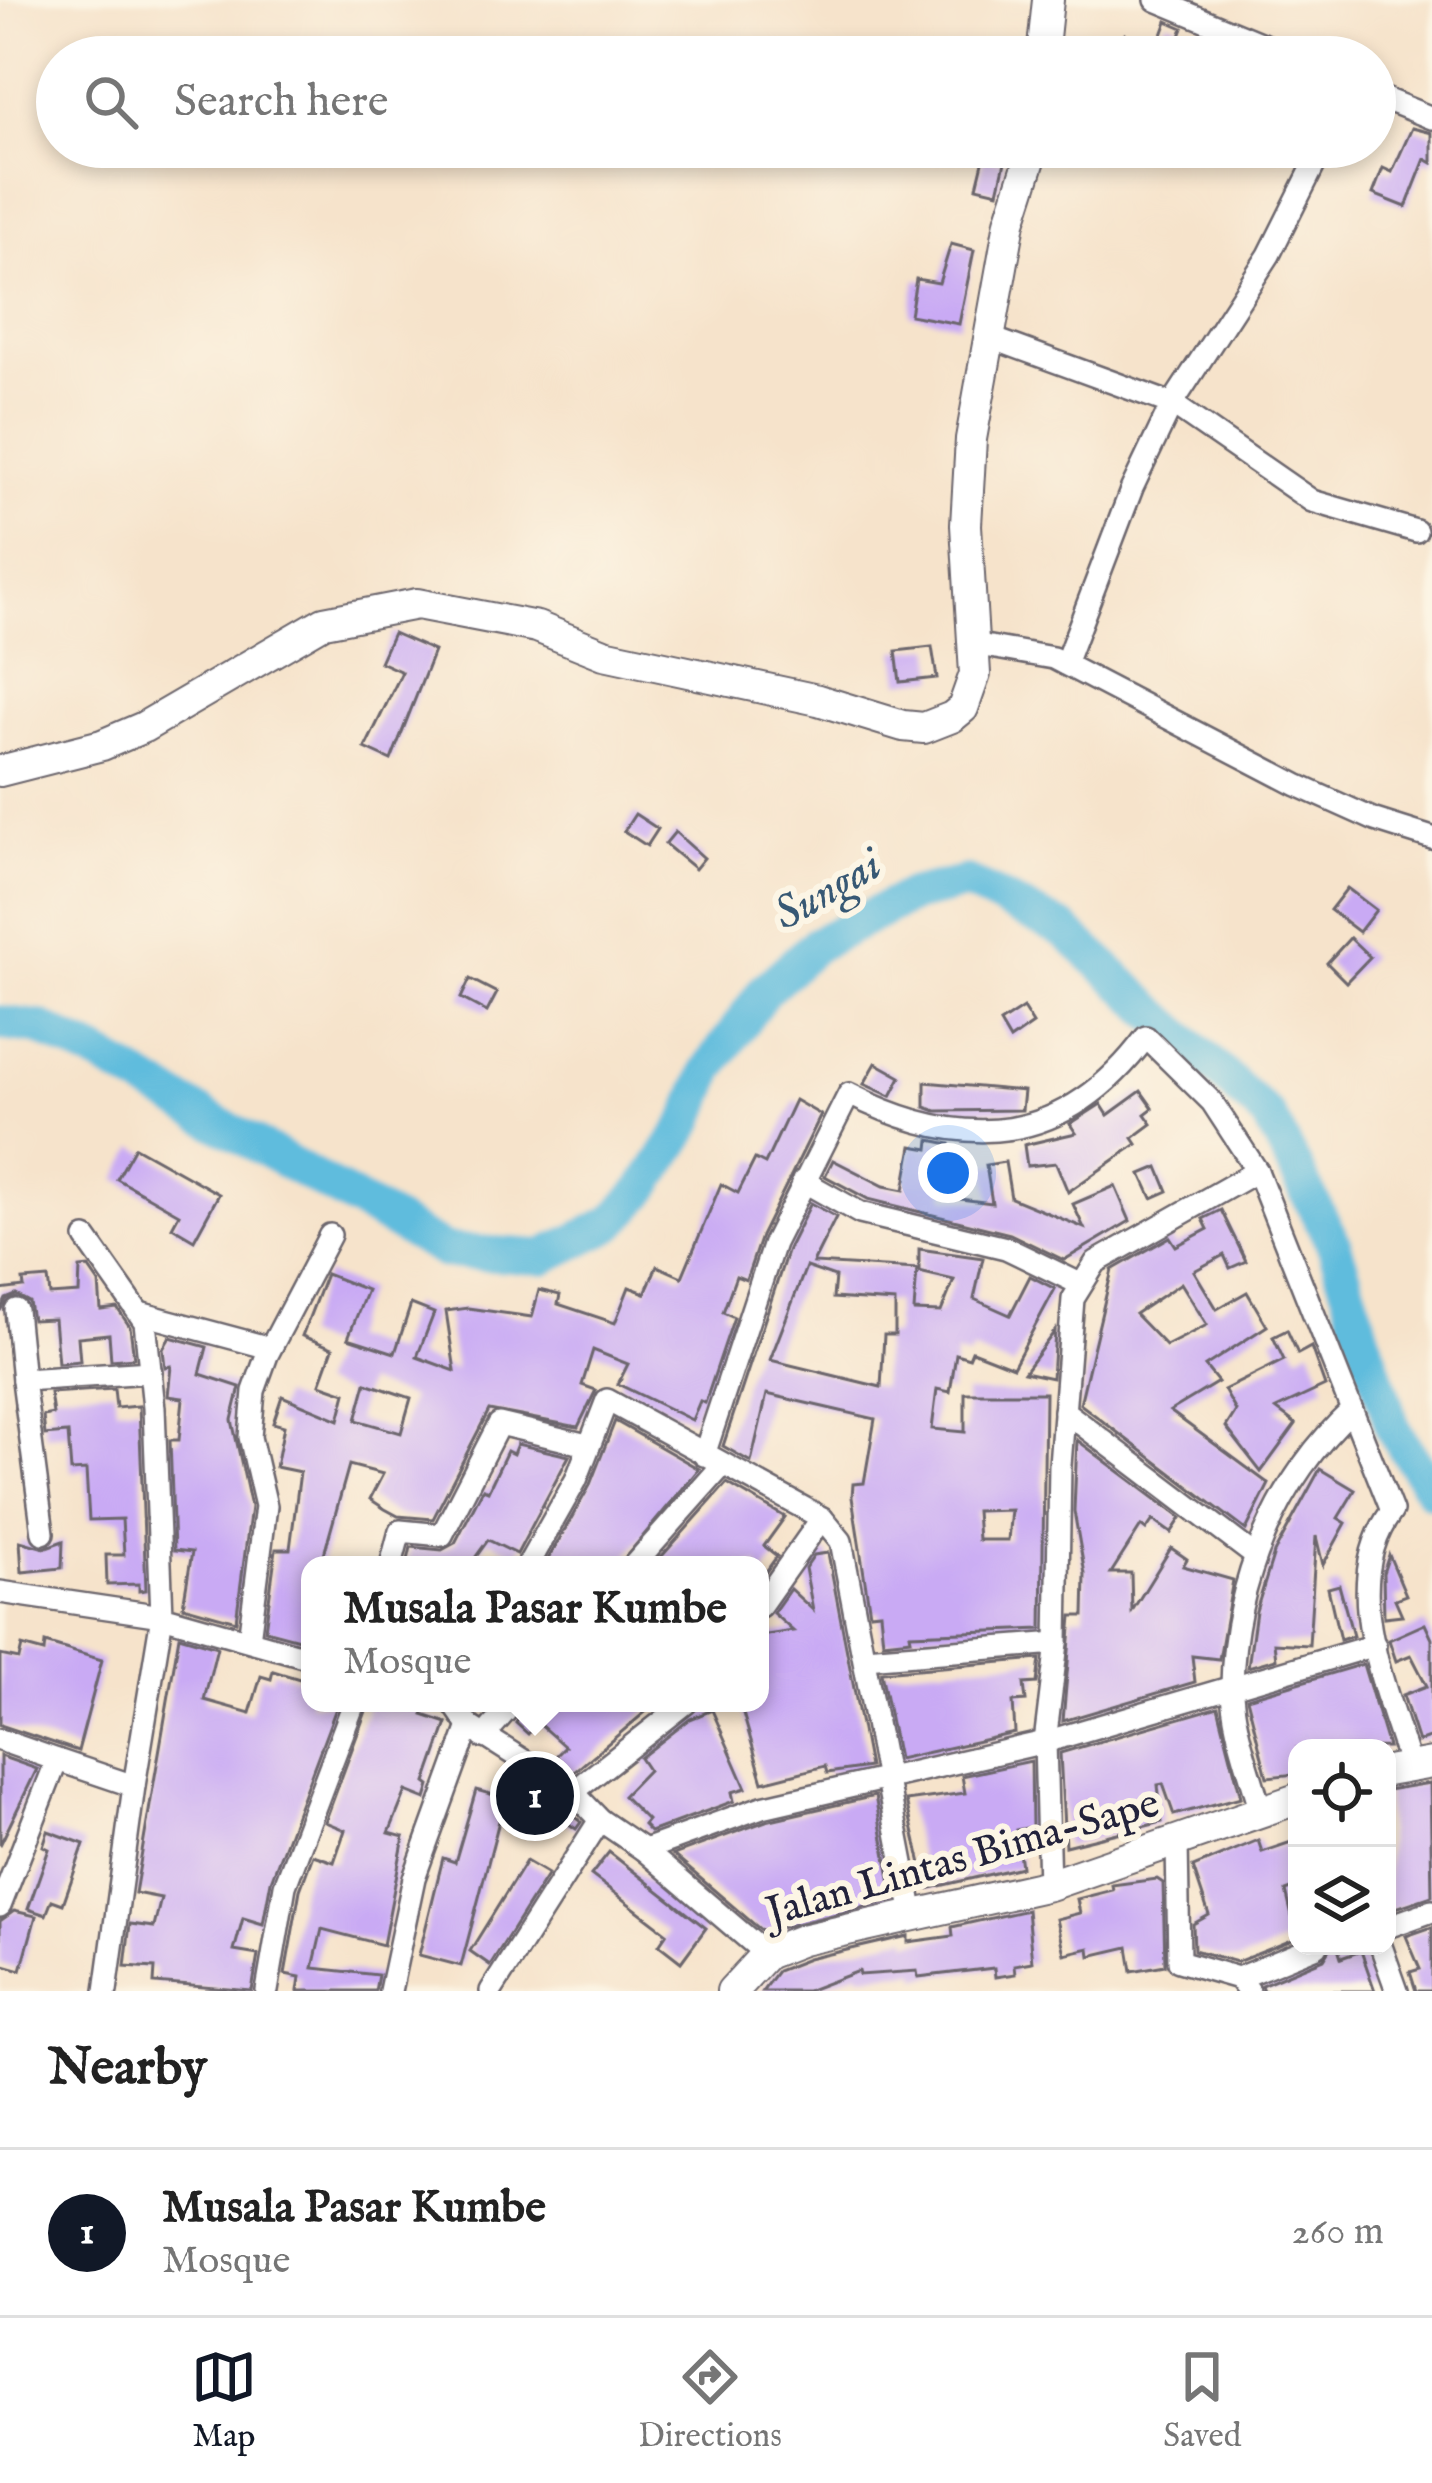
<!DOCTYPE html>
<style>
body{margin:0;font-family:"IM FELL English",serif;background:#f6f6f6;color:#222}
.controls{position:absolute;right:36px;bottom:36px;display:grid;overflow:hidden;border-radius:24px;box-shadow:0 6px 18px #0003}
.controls button{width:108px;height:108px;display:grid;place-items:center;padding:0;border:0;border-bottom:3px solid #e0e0e0;background:#fff;color:#222;font:60px sans-serif}
.you{position:absolute;left:948px;top:1173px;width:42px;height:42px;margin:-30px;border:9px solid #fff;border-radius:50%;background:#1a73e8;box-shadow:0 0 0 18px #1a73e833}
.badge{display:grid;place-items:center;width:78px;height:78px;border-radius:50%;background:#111827;color:#fff;font-size:39px;font-weight:700}
.pin{position:absolute;translate:-50% -50%;border:6px solid #fff;box-shadow:0 3px 12px #0006}
.popup{position:absolute;left:301px;top:1556px;width:468px;height:156px;box-sizing:border-box;display:grid;place-content:center;border-radius:24px;background:#fff;filter:drop-shadow(0 3px 9px #0005);font-size:39px;white-space:nowrap;color:#767676}
.popup b{font-size:45px;color:#222}
.popup::after{content:'';position:absolute;left:50%;top:100%;margin-left:-24px;border:24px solid transparent;border-top-color:#fff}
.list{margin:0;padding:0;list-style:none}
h2{display:flex;justify-content:space-between;align-items:center;height:156px;margin:0;padding:0 48px;font-size:51px}
h2 small{font-size:39px;font-weight:400;color:#767676}
.list li{display:grid;grid-template-columns:78px 1fr auto;gap:36px;align-items:center;box-sizing:border-box;height:168px;padding:0 48px;border-top:3px solid #e0e0e0}
.list b{display:block;font-size:45px;white-space:nowrap}
.list p{margin:0;font-size:39px;white-space:nowrap;color:#767676}
.list em{font-size:39px;font-style:normal;color:#767676}
.icon{flex:none;width:66px;height:66px;fill:none;stroke:currentColor;stroke-width:2;stroke-linecap:round;stroke-linejoin:round}
.map{position:relative;flex:none;width:1432px;height:1991px;overflow:hidden}
.search{position:absolute;background:#fff;box-shadow:0 6px 18px #0003;left:36px;right:36px;top:36px;height:132px;display:flex;align-items:center;gap:30px;box-sizing:border-box;padding:0 42px;border-radius:66px;color:#767676;font-size:45px}
.sheet{height:324px;background:#fff}
nav{display:flex;justify-content:space-around;align-items:center;box-sizing:border-box;height:168px;border-top:3px solid #e0e0e0;background:#fff;font-size:33px;color:#767676}
nav a{display:grid;justify-items:center;gap:6px}
nav .on{color:#111827}
.map>svg:first-child{display:block}
.lines{fill:none;stroke-linecap:round;stroke-linejoin:round}
.river{stroke:#5fbcdd;stroke-width:36}
.building{fill:#c9aaf4;fill-rule:evenodd}
.minor-casing{stroke:#6c666d;stroke-width:26}
.highway-casing{stroke:#6c666d;stroke-width:34}
.minor{stroke:#fff;stroke-width:21}
.highway{stroke:#fff;stroke-width:30}
.labels{text-anchor:middle;dominant-baseline:central;stroke-width:12;stroke-linejoin:round;paint-order:stroke}
.street-label{font-size:42px;fill:#22223b;stroke:#fcf5e5}
.water-label{font-size:45px;font-style:italic;fill:#375874;stroke:#fcf5e5}
</style>
<div class="map">
<svg width="1432" height="1991" viewBox="0 0 1432 1991">
<rect width="100%" height="100%" fill="#fcf5e5"/>
<filter id="ink" filterUnits="userSpaceOnUse"><feTurbulence type="fractalNoise" baseFrequency=".00833" numOctaves="2"/><feDisplacementMap in="SourceGraphic" scale="24" xChannelSelector="R" yChannelSelector="G"/><feConvolveMatrix kernelMatrix="1 2 1 2 8 2 1 2 1" color-interpolation-filters="sRGB"/></filter>
<filter id="wash" filterUnits="userSpaceOnUse"><feTurbulence type="fractalNoise" baseFrequency=".004" numOctaves="4" result="noise"/><feDisplacementMap in="SourceGraphic" scale="48" xChannelSelector="R" yChannelSelector="G"/><feGaussianBlur stdDeviation="2.7" result="paint"/><feColorMatrix in="noise" values="0 0 0 0 0 0 0 0 0 0 0 0 0 0 0 0 0 1.4 0 .05"/><feComposite in="paint" operator="in"/></filter>
<g filter="url(#wash)">
<rect width="100%" height="100%" fill="#f6e3cb"/>
<g class="lines">
<!-- river -->
<polyline class="river" points="0,1023 40,1028 100,1057 445,1251 543,1257 612,1223 643,1190 689,1121 709,1069 764,991 815,945 912,895 967,883 1064,930 1269,1117 1334,1245 1394,1431 1432,1490"/>
</g>
<g id="blocks">
<!-- building -->
<g class="building">
<polygon points="1167,21 1183,28 1174,52 1158,46"/>
<polygon points="1125,34 1155,45 1151,57 1117,57"/>
<polygon points="1412,128 1432,133 1432,163 1425,159 1406,207 1373,194 1383,168 1392,172"/>
<polygon points="984,158 1005,162 998,192 977,187"/>
<polygon points="951,244 974,250 959,324 910,315 916,279 939,283"/>
<polygon points="393,633 434,651 391,760 365,748 402,672 380,662"/>
<polygon points="932,647 937,678 900,682 896,651"/>
<polygon points="635,814 658,829 647,846 624,831"/>
<polygon points="675,832 704,858 695,869 665,844"/>
<polygon points="1347,888 1376,910 1359,932 1330,910"/>
<polygon points="1350,938 1370,957 1346,982 1327,963"/>
<polygon points="470,979 497,993 487,1012 461,998"/>
<polygon points="1023,1008 1033,1024 1010,1040 1000,1023"/>
<polygon points="876,1063 901,1077 891,1096 864,1084"/>
<polygon points="925,1082 1024,1091 1022,1110 936,1111 925,1107"/>
<polygon points="1141,1091 1153,1108 1145,1114 1152,1124 1133,1138 1137,1144 1068,1192 1056,1163 1027,1166 1024,1145 1076,1133 1070,1124 1101,1104 1108,1115"/>
<path d="M 795,1100 L 821,1115 L 761,1236 L 746,1280 L 736,1276 L 723,1312 L 734,1317 L 705,1403 L 700,1401 L 692,1420 L 618,1384 L 628,1364 L 593,1350 L 582,1385 L 596,1390 L 578,1427 L 489,1410 L 433,1519 L 398,1516 L 385,1509 L 370,1499 L 383,1474 L 349,1465 L 321,1565 L 310,1565 L 310,1642 L 265,1630 L 276,1549 L 290,1549 L 300,1472 L 276,1467 L 284,1426 L 273,1423 L 282,1396 L 339,1420 L 346,1393 L 320,1384 L 333,1348 L 302,1336 L 326,1274 L 367,1290 L 348,1338 L 395,1353 L 411,1304 L 434,1313 L 417,1357 L 455,1371 L 446,1311 L 468,1308 L 532,1317 L 539,1290 L 560,1295 L 558,1304 L 615,1323 L 629,1287 L 645,1293 L 657,1266 L 682,1277 L 721,1184 L 738,1193 L 755,1159 L 765,1164 ZM 366,1383 L 411,1398 L 401,1433 L 356,1420 Z"/>
<polygon points="930,1140 950,1144 944,1197 992,1203 986,1165 1005,1162 1011,1198 1084,1228 1073,1204 1115,1186 1130,1221 1064,1260 1010,1234 868,1199 825,1176 833,1160 884,1186 904,1190 912,1146 929,1149"/>
<polygon points="135,1147 219,1194 194,1240 172,1227 179,1214 117,1179"/>
<polygon points="1158,1167 1168,1191 1152,1198 1141,1174"/>
<path d="M 811,1203 L 836,1217 L 813,1263 L 917,1269 L 914,1311 L 941,1312 L 954,1280 L 919,1272 L 919,1249 L 983,1258 L 974,1299 L 1010,1315 L 1030,1276 L 1055,1289 L 1013,1367 L 972,1351 L 969,1358 L 956,1354 L 950,1392 L 937,1389 L 932,1429 L 965,1432 L 965,1393 L 1045,1393 L 1042,1629 L 910,1634 L 911,1639 L 883,1642 L 880,1612 L 870,1613 L 852,1497 L 853,1484 L 864,1483 L 875,1419 L 767,1394 L 751,1462 L 723,1446 L 788,1249 ZM 806,1267 L 835,1277 L 833,1298 L 895,1302 L 895,1335 L 884,1335 L 881,1387 L 770,1360 ZM 1011,1510 L 1008,1540 L 978,1540 L 976,1511 Z"/>
<path d="M 1221,1210 L 1246,1261 L 1230,1268 L 1224,1255 L 1194,1271 L 1217,1309 L 1247,1292 L 1267,1326 L 1205,1366 L 1218,1382 L 1170,1411 L 1269,1484 L 1246,1530 L 1080,1404 L 1112,1270 L 1170,1237 L 1176,1246 L 1208,1229 L 1203,1219 ZM 1181,1283 L 1207,1325 L 1166,1346 L 1135,1314 Z"/>
<polygon points="88,1267 99,1283 101,1310 117,1308 130,1327 134,1358 111,1360 109,1334 78,1337 80,1361 58,1363 54,1319 32,1320 29,1302 16,1295 6,1299 0,1311 0,1290 24,1287 23,1280 48,1278 50,1295 79,1293 80,1268"/>
<polygon points="1287,1330 1298,1354 1311,1347 1325,1386 1276,1409 1296,1424 1261,1472 1226,1427 1236,1411 1224,1390 1284,1360 1273,1337"/>
<polygon points="1055,1331 1052,1378 1024,1372 1027,1368"/>
<polygon points="170,1337 207,1347 200,1374 240,1387 232,1420 251,1507 236,1621 183,1606 192,1552 174,1550 170,1440 179,1440 183,1398 168,1396 171,1366 165,1367 163,1349"/>
<polygon points="114,1389 116,1408 139,1406 146,1590 139,1591 139,1584 107,1585 106,1555 124,1555 122,1519 89,1520 86,1470 71,1471 68,1433 45,1435 43,1416 53,1414 50,1393"/>
<polygon points="615,1421 699,1469 619,1565 553,1565 547,1561 589,1487"/>
<polygon points="1077,1440 1181,1518 1171,1533 1153,1520 1146,1530 1141,1526 1111,1573 1131,1573 1132,1611 1171,1548 1187,1559 1183,1566 1233,1580 1219,1659 1192,1656 1195,1682 1063,1721 1072,1616 1084,1616 1085,1574 1074,1511"/>
<polygon points="517,1444 569,1456 517,1554 488,1540 470,1565 407,1565 411,1547 442,1550 455,1543 483,1489 488,1491 507,1451 513,1454"/>
<polygon points="1320,1469 1355,1490 1338,1518 1346,1523 1323,1565 1316,1536 1309,1645 1274,1643 1276,1659 1248,1667 1256,1611 1274,1553"/>
<polygon points="727,1483 785,1517 764,1546 777,1556 760,1580 760,1565 654,1565"/>
<polygon points="20,1541 44,1548 63,1541 62,1568 22,1572"/>
<polygon points="828,1553 869,1767 827,1773 825,1766 763,1782 740,1703 760,1703 760,1636 793,1631 773,1613 790,1589 813,1610 805,1568 814,1555"/>
<polygon points="1389,1555 1406,1595 1395,1599 1402,1615 1384,1617 1383,1573"/>
<polygon points="1339,1585 1353,1636 1340,1640 1328,1588"/>
<polygon points="1425,1624 1432,1639 1432,1737 1418,1742 1403,1695 1427,1686 1411,1655 1396,1661 1389,1640"/>
<polygon points="179,1636 217,1647 204,1700 250,1713 261,1676 271,1679 273,1671 310,1682 310,1703 338,1703 271,1881 263,1924 243,1918 234,1951 258,1955 252,1991 154,1983 155,1968 125,1966 130,1924 154,1927 161,1898 135,1893"/>
<polygon points="45,1643 102,1660 78,1751 0,1725 0,1655 19,1659 22,1646 44,1652"/>
<polygon points="1040,1659 1037,1683 1024,1684 1026,1701 1013,1702 1015,1733 898,1759 881,1672"/>
<polygon points="1363,1664 1388,1747 1297,1748 1297,1774 1267,1777 1247,1698"/>
<polygon points="369,1703 417,1703 426,1706 423,1715 447,1723 426,1783 430,1786 426,1799 406,1791 389,1833 404,1837 383,1945 322,1929 313,1968 378,1975 375,1991 298,1991 300,1977 285,1974 300,1890 313,1855 334,1862 345,1830 325,1822"/>
<polygon points="528,1703 656,1703 573,1773 556,1756 565,1747 538,1723 528,1734 516,1723"/>
<polygon points="1218,1707 1241,1797 1174,1815 1163,1784 1158,1785 1162,1822 1065,1846 1060,1753"/>
<polygon points="712,1710 746,1788 732,1792 734,1801 650,1832 643,1825 647,1820 623,1796 648,1770 640,1758 690,1719"/>
<polygon points="0,1756 37,1769 0,1845"/>
<polygon points="1031,1761 1032,1827 1016,1830 1021,1867 927,1889 906,1801 965,1793 962,1776"/>
<polygon points="511,1782 535,1786 581,1822 576,1829 553,1813 551,1828 499,1821 461,1966 419,1955 443,1858 455,1862 476,1790 509,1799"/>
<polygon points="1430,1783 1432,1896 1387,1911 1387,1790"/>
<polygon points="875,1796 894,1900 763,1932 673,1855 766,1821"/>
<polygon points="48,1831 84,1844 63,1904 52,1900 46,1915 28,1909 49,1849 43,1846"/>
<polygon points="1258,1840 1262,1852 1297,1840 1297,1887 1286,1891 1297,1938 1237,1962 1194,1950 1193,1924 1209,1915 1193,1867"/>
<polygon points="609,1852 706,1928 681,1962 659,1945 667,1933 591,1875"/>
<polygon points="526,1861 548,1874 490,1965 470,1951"/>
<polygon points="1157,1879 1163,1883 1165,1965 1132,1971 1128,1947 1090,1956 1089,1948 1064,1954 1056,1919 1080,1913 1077,1899 1113,1890 1112,1885"/>
<polygon points="1027,1910 1032,1962 1014,1965 1015,1974 995,1977 994,1968 918,1977 917,1971 860,1975 859,1971 807,1991 762,1991 777,1971 808,1959 908,1936 908,1942 953,1936 952,1927"/>
<polygon points="14,1911 36,1916 21,1970 0,1964 0,1921"/>
<polygon points="1432,1927 1432,1991 1416,1991 1410,1972 1420,1969 1406,1936"/>
<polygon points="1332,1946 1337,1946 1341,1958 1361,1951 1375,1991 1263,1991 1261,1985 1324,1959"/>
</g>
</g>
</g>
<g filter="url(#ink)">
<use href="#blocks" fill-opacity="0" stroke="#6c666d" stroke-width="3"/>
<g class="lines">
<defs>
<g id="minor">
<polyline points="1156,0 1293,57"/>
<polyline points="1375,95 1432,118"/>
<polyline points="986,336 1172,404 1312,501 1416,531"/>
<polyline points="973,644 1053,658 1297,785 1375,820 1432,838"/>
<polyline points="1065,664 1132,488 1172,404 1269,255 1323,147"/>
<polyline points="803,1181 860,1213 1006,1248 1078,1283"/>
<polyline points="86,1238 145,1322 154,1408 162,1616 310,1658"/>
<polyline points="16,1310 23,1380"/>
<polyline points="143,1314 270,1348"/>
<polyline points="1064,1411 1254,1555"/>
<path d="M 704,1455 L 774,1243 L 849,1094 C 965,1153 1065,1146 1146,1037 L 1212,1102 L 1257,1171 L 1392,1511 C 1337,1584 1387,1688 1410,1767"/>
<polyline points="43,1533 23,1380 151,1372"/>
<polyline points="391,1565 400,1531 442,1535 499,1424 587,1445"/>
<polyline points="528,1565 576,1480 607,1400 822,1518 841,1541 913,1915"/>
<polyline points="634,1565 721,1467"/>
<polyline points="0,1592 162,1616 134,1786"/>
<polyline points="760,1606 822,1518"/>
<polyline points="249,1640 266,1506 250,1437 254,1391 267,1355 330,1235"/>
<polyline points="865,1658 1057,1643"/>
<polyline points="453,1703 469,1726"/>
<polyline points="483,1737 513,1703"/>
<polyline points="0,1740 57,1760"/>
<polyline points="573,1792 686,1703"/>
<path d="M 1261,1812 C 1251,1773 1231,1724 1232,1685 C 1234,1582 1277,1479 1352,1410"/>
<polyline points="1177,1843 1179,1961 1238,1978 1248,1991"/>
<polyline points="644,1850 762,1807 1045,1742 1375,1645"/>
<polyline points="1049,1885 1045,1742 1057,1643 1060,1465 1073,1299 1096,1262 1257,1171"/>
<polyline points="0,1906 57,1760 134,1786 106,1991"/>
<polyline points="1387,1927 1432,1911"/>
<polyline points="1381,1946 1397,1991"/>
<polyline points="1238,1978 1317,1946"/>
<polyline points="267,1991 285,1886 354,1703"/>
<polyline points="390,1991 414,1878 469,1726 573,1792 600,1820 644,1850 766,1954"/>
<polyline points="491,1991 600,1820"/>
</g>
<g id="highway">
<polyline points="1042,57 1048,0"/>
<polyline points="0,771 102,745 144,727 324,622 417,604 537,627 604,654 818,700 903,726 924,728 952,717 963,708 975,674 966,525 971,439 1010,222 1034,147"/>
<polyline points="1387,1771 1432,1763"/>
<polyline points="732,1991 766,1954 802,1940 1049,1885 1297,1799"/>
</g>
</defs>
<!-- minor casing -->
<use href="#minor" class="minor-casing"/>
<!-- highway casing -->
<use href="#highway" class="highway-casing"/>
<!-- minor -->
<use href="#minor" class="minor"/>
<!-- highway -->
<use href="#highway" class="highway"/>
</g>
</g>
<g class="labels">
<!-- street labels -->
<g class="street-label">
<text transform="translate(963 1859) rotate(-16)">Jalan Lintas Bima-Sape</text>
</g>
<!-- water labels -->
<g class="water-label">
<text transform="translate(828 891) rotate(-30)">Sungai</text>
</g>
</g>
</svg>
<div class="controls">
<button><svg class="icon" aria-label="locate" viewBox="0 0 24 24"><circle cx="12" cy="12" r="6"/><path d="M12 2v4M12 18v4M2 12h4M18 12h4"/></svg></button>
<button><svg class="icon" aria-label="layers" viewBox="0 0 24 24"><path d="M12 4l9 5-9 5-9-5zM3 14l9 5 9-5"/></svg></button>
</div>
<div class="you"></div>
<div class="pin badge" style="left:535px;top:1796px">1</div>
<div class="popup"><b>Musala Pasar Kumbe</b>Mosque</div>
<div class="search"><svg class="icon" aria-label="search" viewBox="0 0 24 24"><circle cx="10" cy="10" r="6"/><path d="M15 15l6 6"/></svg>Search here</div>
</div>
<section class="sheet">
<h2>Nearby<small></small></h2>
<ul class="list">
<li><span class="badge">1</span><div><b>Musala Pasar Kumbe</b><p>Mosque</p></div><em>260 m</em></li>
</ul>
</section>
<nav>
<a class="on"><svg class="icon" aria-label="map" viewBox="0 0 24 24"><path d="M3 6l6-2 6 2 6-2v14l-6 2-6-2-6 2zM9 4v14M15 6v14"/></svg>Map</a>
<a><svg class="icon" aria-label="directions" viewBox="0 0 24 24"><path d="M12 3l9 9-9 9-9-9zM9 14v-3h6M13 9l2 2-2 2"/></svg>Directions</a>
<a><svg class="icon" aria-label="saved" viewBox="0 0 24 24"><path d="M7 4h10v16l-5-4-5 4z"/></svg>Saved</a>
</nav>
